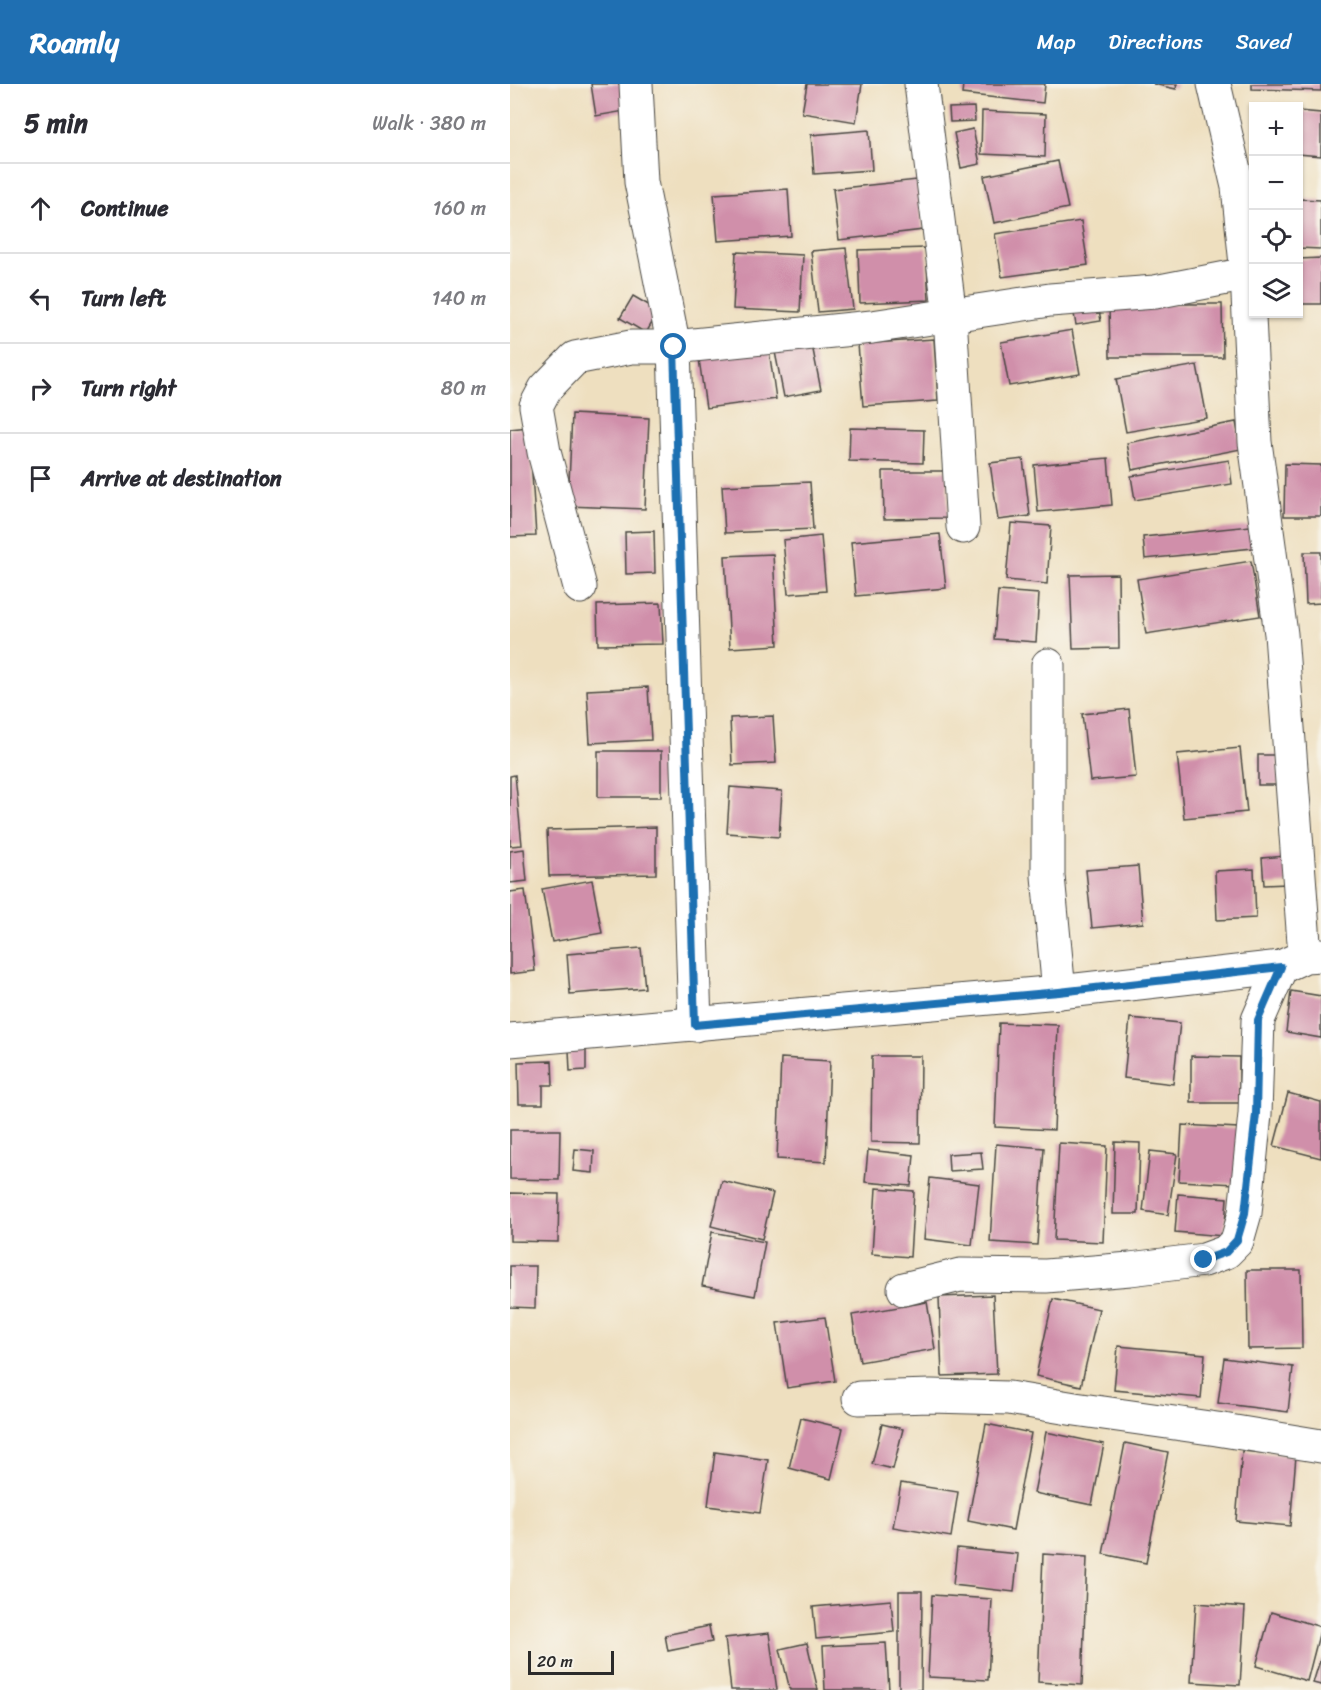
<!DOCTYPE html>
<meta charset="utf-8">
<style>
body{margin:0;font-family:Sriracha,sans-serif;background:#f2f2f3;color:#2b2b33}
.controls{position:absolute;right:18px;top:18px;display:grid;overflow:hidden;border-radius:0px;box-shadow:0 2px 4px #0004}
.controls button{width:54px;height:54px;display:grid;place-items:center;padding:0;border:0;border-bottom:2px solid #e1e1e2;background:#fff;color:#2b2b33;font:30px sans-serif}
.scale{position:absolute;left:18px;bottom:15px;width:86px;box-sizing:border-box;padding-left:6px;border:3px solid #2b2b2b;border-top:0;font-size:16px;line-height:21px;white-space:nowrap;color:#2b2b2b;-webkit-text-stroke:4px #f7f3e8;paint-order:stroke}
.stop{position:absolute;width:18px;height:18px;margin:-14px;border:4px solid #1f6fb2;border-radius:50%;background:#fff}
.stop.end{background:#1f6fb2;border-color:#fff;box-shadow:0 2px 6px #0008}
.list{margin:0;padding:0;list-style:none}
h2{display:flex;justify-content:space-between;align-items:center;height:78px;margin:0;padding:0 24px;font-size:26px}
h2 small{font-size:20px;font-weight:400;color:#7c7c81}
.list li{display:grid;grid-template-columns:39px 1fr auto;gap:18px;align-items:center;box-sizing:border-box;height:90px;padding:0 24px;border-top:2px solid #e1e1e2}
.list b{display:block;font-size:22px;white-space:nowrap}
.list em{font-size:20px;font-style:normal;color:#7c7c81}
.icon{flex:none;width:33px;height:33px;fill:none;stroke:currentColor;stroke-width:2;stroke-linecap:round;stroke-linejoin:round}
.map{position:relative;flex:none;width:811px;height:1606px;overflow:hidden}
header{display:flex;align-items:center;gap:36px;box-sizing:border-box;height:84px;padding:0 30px;background:#1f6fb2;color:#fff}
header strong{font-size:28px}
nav{display:flex;gap:33px;margin-inline-start:auto;font-size:21px}
main{display:flex}
aside{flex:1;background:#fff}
.map>svg:first-child{display:block}
.building{fill:#d08faa}
.lines{fill:none;stroke-linecap:round;stroke-linejoin:round}
.minor-casing{stroke:#484641;stroke-width:35}
.minor{stroke:#fff;stroke-width:33}
.route{stroke:#1f6fb2;stroke-width:8}
</style>
<header>
<strong>Roamly</strong>
<nav><a>Map</a><a>Directions</a><a>Saved</a></nav>
</header>
<main>
<aside>
<h2>5 min<small>Walk · 380 m</small></h2>
<ul class="list">
<li><svg class="icon" aria-label="ahead" viewBox="0 0 24 24"><path d="M12 20V5M6 11l6-6 6 6"/></svg><div><b>Continue</b></div><em>160 m</em></li>
<li><svg class="icon" aria-label="left" viewBox="0 0 24 24"><path d="M17 20v-9H6M10 6l-5 5 5 5"/></svg><div><b>Turn left</b></div><em>140 m</em></li>
<li><svg class="icon" aria-label="right" viewBox="0 0 24 24"><path d="M7 20v-9h11M14 6l5 5-5 5"/></svg><div><b>Turn right</b></div><em>80 m</em></li>
<li><svg class="icon" aria-label="arrive" viewBox="0 0 24 24"><path d="M6 21V4h12l-3 4 3 4H6"/></svg><div><b>Arrive at destination</b></div></li>
</ul>
</aside>
<div class="map">
<svg width="811" height="1606" viewBox="0 0 811 1606">
<rect width="100%" height="100%" fill="#f7f3e8"/>
<filter id="ink" filterUnits="userSpaceOnUse"><feTurbulence type="fractalNoise" baseFrequency=".0167" numOctaves="2"/><feDisplacementMap in="SourceGraphic" scale="12" xChannelSelector="R" yChannelSelector="G"/><feConvolveMatrix kernelMatrix="1 2 1 2 8 2 1 2 1" color-interpolation-filters="sRGB"/></filter>
<filter id="wash" filterUnits="userSpaceOnUse"><feTurbulence type="fractalNoise" baseFrequency=".008" numOctaves="4" result="noise"/><feDisplacementMap in="SourceGraphic" scale="24" xChannelSelector="R" yChannelSelector="G"/><feGaussianBlur stdDeviation="1.35" result="paint"/><feColorMatrix in="noise" values="0 0 0 0 0 0 0 0 0 0 0 0 0 0 0 0 0 1.4 0 .05"/><feComposite in="paint" operator="in"/></filter>
<g filter="url(#wash)">
<rect width="100%" height="100%" fill="#eedfbf"/>
<g id="blocks">
<!-- building -->
<g class="building">
<polygon points="81,0 117,0 121,26 86,32"/>
<polygon points="297,0 352,0 346,38 292,29"/>
<polygon points="453,0 535,0 533,19 452,10"/>
<polygon points="643,0 667,0 666,5"/>
<polygon points="742,0 811,0 811,7 742,5"/>
<polygon points="464,23 465,37 440,38 439,24"/>
<polygon points="472,27 536,30 535,73 471,70"/>
<polygon points="788,27 811,29 811,72 788,70"/>
<polygon points="463,45 470,80 451,84 444,49"/>
<polygon points="359,46 362,86 304,90 301,51"/>
<polygon points="548,77 558,124 484,139 474,92"/>
<polygon points="407,96 413,146 329,156 323,105"/>
<polygon points="278,105 281,152 208,157 204,110"/>
<polygon points="788,115 811,116 811,165 788,164"/>
<polygon points="571,137 578,181 492,193 485,150"/>
<polygon points="336,164 343,225 308,228 301,167"/>
<polygon points="416,164 419,216 350,219 348,166"/>
<polygon points="226,168 293,171 290,228 223,225"/>
<polygon points="811,174 811,220 788,220 788,175"/>
<polygon points="123,212 149,227 136,249 110,234"/>
<polygon points="587,215 591,237 566,241 562,219"/>
<polygon points="599,220 712,220 713,273 600,273"/>
<polygon points="562,246 570,290 499,302 491,258"/>
<polygon points="300,251 311,306 274,313 263,258"/>
<polygon points="424,255 428,317 353,322 348,260"/>
<polygon points="258,259 266,315 196,324 188,268"/>
<polygon points="687,281 697,334 616,348 606,295"/>
<polygon points="62,330 139,334 135,425 58,422"/>
<polygon points="726,338 731,365 622,386 617,359"/>
<polygon points="19,343 26,452 0,453 0,345"/>
<polygon points="340,344 414,346 413,379 339,377"/>
<polygon points="598,374 602,421 528,428 524,381"/>
<polygon points="513,375 520,432 488,436 480,379"/>
<polygon points="719,376 722,400 625,416 621,392"/>
<polygon points="775,380 811,381 811,432 774,432"/>
<polygon points="373,387 437,387 438,434 374,435"/>
<polygon points="300,398 303,445 215,449 212,402"/>
<polygon points="501,439 541,442 537,500 496,496"/>
<polygon points="740,442 743,464 635,475 633,453"/>
<polygon points="144,447 145,489 116,490 115,448"/>
<polygon points="430,450 436,504 346,512 341,458"/>
<polygon points="311,452 316,507 278,510 273,456"/>
<polygon points="794,468 811,468 811,519 796,520"/>
<polygon points="263,470 268,561 220,564 215,472"/>
<polygon points="741,477 750,532 636,550 627,495"/>
<polygon points="608,490 609,564 563,565 560,491"/>
<polygon points="488,507 529,510 526,558 484,555"/>
<polygon points="151,519 153,560 88,561 87,521"/>
<polygon points="138,603 141,656 80,659 77,606"/>
<polygon points="619,625 626,693 580,697 572,630"/>
<polygon points="263,632 266,679 222,681 220,634"/>
<polygon points="730,664 737,728 674,734 667,670"/>
<rect x="88" y="667" width="63" height="46"/>
<polygon points="748,671 768,671 769,701 748,701"/>
<polygon points="5,691 12,761 0,762 0,692"/>
<polygon points="220,703 272,707 269,753 217,749"/>
<polygon points="146,743 146,790 39,792 37,746"/>
<polygon points="14,765 17,797 0,799 0,767"/>
<polygon points="775,772 777,800 754,801 752,774"/>
<polygon points="628,782 633,839 582,844 576,786"/>
<polygon points="744,785 746,834 707,836 705,787"/>
<polygon points="82,796 92,849 42,858 32,805"/>
<polygon points="15,806 25,887 0,890 0,808"/>
<polygon points="131,864 135,904 60,910 57,870"/>
<polygon points="781,907 811,912 811,954 776,948"/>
<polygon points="620,934 670,939 663,1000 614,994"/>
<polygon points="489,939 548,941 544,1046 485,1043"/>
<polygon points="59,966 76,966 76,986 60,987"/>
<polygon points="362,972 411,972 410,1059 361,1058"/>
<polygon points="681,972 729,973 729,1019 681,1019"/>
<polygon points="271,974 320,977 316,1078 267,1075"/>
<polygon points="42,977 43,1001 33,1001 33,1020 9,1020 8,978"/>
<polygon points="778,1009 811,1018 811,1074 764,1062"/>
<polygon points="672,1041 728,1044 725,1100 669,1097"/>
<polygon points="0,1046 50,1046 49,1096 0,1095"/>
<polygon points="605,1058 630,1059 628,1130 603,1130"/>
<polygon points="549,1059 597,1062 593,1158 544,1156"/>
<polygon points="486,1060 534,1064 527,1161 480,1158"/>
<polygon points="65,1065 84,1067 83,1089 63,1087"/>
<polygon points="358,1066 404,1071 401,1102 355,1098"/>
<polygon points="640,1067 667,1070 658,1131 633,1127"/>
<polygon points="471,1068 473,1085 439,1087 438,1070"/>
<polygon points="420,1094 469,1100 462,1161 414,1155"/>
<polygon points="212,1097 263,1109 252,1155 201,1142"/>
<polygon points="366,1104 404,1107 400,1173 362,1170"/>
<polygon points="0,1109 49,1110 48,1158 0,1157"/>
<polygon points="668,1110 717,1114 714,1152 665,1148"/>
<polygon points="202,1148 255,1158 245,1212 192,1202"/>
<polygon points="0,1182 26,1182 25,1224 0,1223"/>
<polygon points="737,1186 791,1186 792,1264 738,1265"/>
<polygon points="483,1211 487,1290 432,1292 429,1213"/>
<polygon points="543,1215 589,1225 571,1302 526,1292"/>
<polygon points="417,1218 425,1265 350,1278 342,1231"/>
<polygon points="315,1233 325,1297 277,1304 267,1239"/>
<polygon points="608,1262 695,1270 691,1314 604,1306"/>
<polygon points="714,1274 783,1283 778,1328 708,1319"/>
<polygon points="291,1334 333,1344 321,1395 279,1384"/>
<polygon points="372,1340 393,1345 383,1385 362,1380"/>
<polygon points="476,1340 521,1349 503,1446 458,1437"/>
<polygon points="536,1348 594,1360 582,1421 524,1409"/>
<polygon points="615,1359 658,1368 636,1479 593,1470"/>
<polygon points="732,1367 786,1372 780,1442 726,1437"/>
<polygon points="205,1368 258,1376 250,1429 198,1422"/>
<polygon points="391,1399 448,1408 441,1453 383,1443"/>
<polygon points="447,1464 508,1470 504,1508 443,1501"/>
<polygon points="533,1470 577,1473 572,1601 528,1598"/>
<polygon points="389,1507 412,1507 411,1606 389,1606"/>
<polygon points="422,1511 482,1515 478,1596 418,1593"/>
<polygon points="381,1516 384,1548 306,1555 303,1523"/>
<polygon points="686,1519 735,1523 730,1601 681,1598"/>
<polygon points="761,1528 811,1543 797,1597 746,1582"/>
<polygon points="199,1542 202,1558 158,1567 155,1551"/>
<polygon points="259,1549 267,1606 221,1606 215,1554"/>
<polygon points="297,1559 308,1606 280,1606 270,1565"/>
<polygon points="376,1559 379,1606 315,1606 313,1562"/>
<polygon points="811,1573 811,1601 803,1599"/>
</g>
</g>
</g>
<g filter="url(#ink)">
<use href="#blocks" fill-opacity="0" stroke="#484641" stroke-width="1.5"/>
<g class="lines">
<defs>
<g id="minor">
<polyline points="126,0 131,98 164,263 185,941"/>
<polyline points="411,0 440,232 453,443"/>
<polyline points="704,0 728,103 737,190 745,358 771,550 795,872"/>
<polyline points="70,503 34,368 26,322 35,305 65,274 121,263 164,263 362,243 540,216 645,208 737,190"/>
<polyline points="538,581 538,792 549,908"/>
<polyline points="0,956 549,908 771,883 795,872 811,871"/>
<polyline points="394,1205 450,1191 536,1192 620,1185 694,1176 716,1168 727,1157 735,1129 745,1030 748,936 771,883"/>
<polyline points="349,1314 421,1312 499,1314 565,1325 707,1345 811,1362"/>
</g>
</defs>
<!-- minor casing -->
<use href="#minor" class="minor-casing"/>
<!-- minor -->
<use href="#minor" class="minor"/>
</g>
</g>
<g class="lines" filter="url(#ink)">
<!-- route -->
<polyline class="route" points="164,263 185,941 549,908 771,883 748,936 746,1030 735,1129 727,1156 716,1168 694,1176"/>
</g>
</svg>
<div class="controls">
<button>+</button>
<button>−</button>
<button><svg class="icon" aria-label="locate" viewBox="0 0 24 24"><circle cx="12" cy="12" r="6"/><path d="M12 2v4M12 18v4M2 12h4M18 12h4"/></svg></button>
<button><svg class="icon" aria-label="layers" viewBox="0 0 24 24"><path d="M12 4l9 5-9 5-9-5zM3 14l9 5 9-5"/></svg></button>
</div>
<div class="scale">20 m</div>
<div class="stop" style="left:164px;top:263px"></div>
<div class="stop end" style="left:694px;top:1176px"></div>
</div>
</main>
